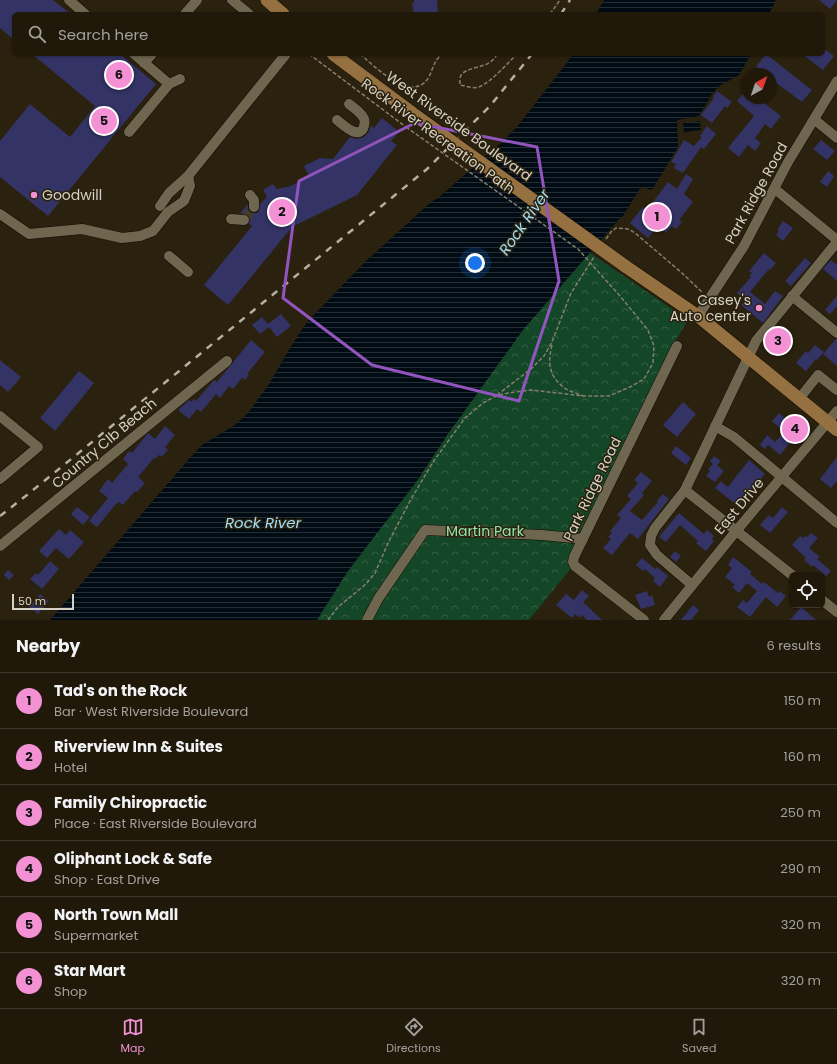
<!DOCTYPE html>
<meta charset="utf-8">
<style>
body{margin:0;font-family:Poppins,sans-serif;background:#2d2618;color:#f1f3f6}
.controls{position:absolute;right:12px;bottom:12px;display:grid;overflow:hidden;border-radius:6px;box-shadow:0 1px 3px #0004}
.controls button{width:36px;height:36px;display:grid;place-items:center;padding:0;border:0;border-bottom:1px solid #3d382b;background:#20190a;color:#f1f3f6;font:20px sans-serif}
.compass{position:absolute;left:741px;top:68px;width:36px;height:36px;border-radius:50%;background:#20190a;box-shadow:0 1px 3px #0004;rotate:40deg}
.scale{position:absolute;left:12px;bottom:10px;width:62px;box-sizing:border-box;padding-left:4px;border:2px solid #d6d1c5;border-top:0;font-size:11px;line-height:14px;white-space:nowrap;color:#d6d1c5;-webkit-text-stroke:3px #2a210e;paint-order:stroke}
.you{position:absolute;left:475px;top:263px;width:14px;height:14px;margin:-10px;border:3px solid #fff;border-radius:50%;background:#1a73e8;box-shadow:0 0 0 6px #1a73e833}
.badge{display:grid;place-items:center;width:26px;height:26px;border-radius:50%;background:#f491d4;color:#111;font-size:13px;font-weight:700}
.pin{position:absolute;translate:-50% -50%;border:2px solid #fff;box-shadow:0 1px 4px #0006}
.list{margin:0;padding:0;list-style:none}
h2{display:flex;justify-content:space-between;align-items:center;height:52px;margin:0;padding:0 16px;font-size:17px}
h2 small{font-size:13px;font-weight:400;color:#a2a09c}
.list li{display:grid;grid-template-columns:26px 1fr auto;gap:12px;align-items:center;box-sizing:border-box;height:56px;padding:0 16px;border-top:1px solid #3d382b}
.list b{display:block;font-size:15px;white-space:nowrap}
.list p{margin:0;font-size:13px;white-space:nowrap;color:#a2a09c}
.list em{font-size:13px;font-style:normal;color:#a2a09c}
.icon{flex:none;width:22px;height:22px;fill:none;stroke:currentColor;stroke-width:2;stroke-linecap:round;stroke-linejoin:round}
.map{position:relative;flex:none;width:837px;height:620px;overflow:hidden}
.search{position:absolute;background:#20190a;box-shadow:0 1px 3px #0004;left:12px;right:12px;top:12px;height:44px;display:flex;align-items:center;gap:10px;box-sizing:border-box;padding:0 14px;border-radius:6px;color:#a2a09c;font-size:15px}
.sheet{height:388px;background:#20190a}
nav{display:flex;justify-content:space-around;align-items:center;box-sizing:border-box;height:56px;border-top:1px solid #3d382b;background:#20190a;font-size:11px;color:#a2a09c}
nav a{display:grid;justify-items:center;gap:2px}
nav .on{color:#f491d4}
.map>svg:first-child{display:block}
.park{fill:url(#park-crowns)}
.water{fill:url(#water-rules)}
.building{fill:#336}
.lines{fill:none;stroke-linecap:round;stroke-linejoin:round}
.minor-tunnel{stroke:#443b29;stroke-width:10;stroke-dasharray:10 5;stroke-linecap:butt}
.minor-casing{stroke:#120a00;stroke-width:11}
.major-casing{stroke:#120a00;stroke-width:14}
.path{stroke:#857e6e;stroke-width:1.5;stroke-dasharray:4 2;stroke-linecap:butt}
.minor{stroke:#6f6650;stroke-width:10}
.major{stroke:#957041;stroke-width:13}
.rail{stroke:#b5afa2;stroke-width:2.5;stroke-dasharray:7 7;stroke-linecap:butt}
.major-bridge-casing{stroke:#120a00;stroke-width:14;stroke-linecap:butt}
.path-bridge{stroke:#857e6e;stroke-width:1.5;stroke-dasharray:4 2;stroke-linecap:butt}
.major-bridge{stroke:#957041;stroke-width:13}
.marked{fill:none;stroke:#9255c0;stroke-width:3;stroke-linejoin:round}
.poi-dot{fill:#f491d4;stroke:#2a210e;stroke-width:1.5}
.labels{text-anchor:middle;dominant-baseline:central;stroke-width:3;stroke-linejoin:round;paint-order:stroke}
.street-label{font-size:14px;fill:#d6d1c5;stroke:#2a210e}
.poi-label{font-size:14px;fill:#d6d1c5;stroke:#2a210e;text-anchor:start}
.park-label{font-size:14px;fill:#91e6aa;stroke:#2a210e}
.water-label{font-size:15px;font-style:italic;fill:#a0ddf6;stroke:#2a210e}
</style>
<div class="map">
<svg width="837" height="620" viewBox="0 0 837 620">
<defs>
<pattern id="park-crowns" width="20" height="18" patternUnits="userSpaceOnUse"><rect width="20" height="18" fill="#134727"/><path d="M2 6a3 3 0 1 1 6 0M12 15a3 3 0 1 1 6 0" fill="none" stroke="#356045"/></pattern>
<pattern id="water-rules" width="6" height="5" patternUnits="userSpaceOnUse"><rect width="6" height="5" fill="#000b13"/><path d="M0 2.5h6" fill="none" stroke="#242e34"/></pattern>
</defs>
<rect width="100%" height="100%" fill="#2a210e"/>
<!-- park -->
<polygon class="park" points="586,250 688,320 669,351 572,567 529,620 314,620 343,573 482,378"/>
<!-- water -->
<g class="water">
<polygon points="604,0 776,0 769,14 596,14"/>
<polygon points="573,54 751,54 739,75 719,86 712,94 699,116 677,120 678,147 652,190 641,187 623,216 620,218 523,330 448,434 417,481 348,571 317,620 50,620 190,458 202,445 235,425 248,413 269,384 290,348 307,322 365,262 431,202 438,198 500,144 516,128 566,64"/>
<polygon points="700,121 701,130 684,132 683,123"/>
</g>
<!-- building -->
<g class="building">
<polygon points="0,0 53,0 71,14 14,14 14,40 0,28"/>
<polygon points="414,0 437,0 438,14 414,14 412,3 414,3"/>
<polygon points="819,0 837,0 830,9"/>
<polygon points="823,48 834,56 823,70 802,54 823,54"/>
<polygon points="32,54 120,54 156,84 48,216 0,177 0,141 30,104 70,137 95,106"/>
<polygon points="766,54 812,90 802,102 771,79 771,74 765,74 756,67"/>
<polygon points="747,89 747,98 758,98 781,116 771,129 765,124 755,138 761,143 755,151 748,145 739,157 728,148 754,116 737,101"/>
<polygon points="717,91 732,102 727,108 725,106 712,123 701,115 714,98 713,97"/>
<polygon points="382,118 399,132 391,141 397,145 357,195 292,227 228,305 204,285 252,226 249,224 250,220 248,215 240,213 248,204 248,210 251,213 257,213 259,211 260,204 267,197 263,190 273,184 277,189 291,186 309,176 304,166 320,158 333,159 350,137 355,139 362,138 368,133 371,126 374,128"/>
<polygon points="707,126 716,134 704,149 701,147 683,173 674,168 676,164 671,162 684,140 694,146 702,137 700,136"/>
<polygon points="821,140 835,151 827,160 813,149"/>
<polygon points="828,171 834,176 827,187 820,182"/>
<polygon points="686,174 693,179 684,194 693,202 679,220 682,222 676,229 672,226 666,233 658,226 648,238 630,223 643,207 647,210 668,182 677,189"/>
<polygon points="783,221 793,228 783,241 776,235 779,231 777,230"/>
<polygon points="764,253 776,263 770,270 769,269 750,292 765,304 775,291 783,296 763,323 741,305 745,300 737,293 751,277 749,276 752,273 749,271"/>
<polygon points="805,258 811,263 791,286 785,281"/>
<polygon points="831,260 837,265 837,281 823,269"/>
<polygon points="837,296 837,306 830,314 825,310"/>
<polygon points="281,314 291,326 277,337 269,327 260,334 252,325 262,317 268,324"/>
<polygon points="773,331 791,345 785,353 767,338"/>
<polygon points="836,339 837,339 837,366 823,354"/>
<polygon points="251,340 265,352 247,374 249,375 245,380 242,378 233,389 229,386 220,398 216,394 201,412 197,409 189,419 178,410 189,400 191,402 194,399 196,401 214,380 217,382"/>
<polygon points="815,345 824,352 817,360 816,359 806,371 796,363 806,351 808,353"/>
<polygon points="0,360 21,377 8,392 0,385"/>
<polygon points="79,371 94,383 55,431 40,418"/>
<polygon points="683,402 696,414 677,437 663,425"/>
<polygon points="779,413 799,431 780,455 768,445 765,449 760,445 767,435 775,442 784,432 772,421"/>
<polygon points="165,426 175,435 165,447 168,450 162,457 159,455 155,459 154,458 138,477 145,483 137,492 135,491 123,505 119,502 116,504 97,527 89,521 108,498 99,491 108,479 112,483 128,464 123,459 129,451 132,453 148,433 155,439"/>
<polygon points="676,446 691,458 686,465 671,453"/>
<polygon points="714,456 721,461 717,465 724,471 715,482 706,476 710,471 708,469 713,464 710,461"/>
<polygon points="837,457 837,481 831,488 820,479"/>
<polygon points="749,460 765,474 738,506 715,488 721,481 728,487"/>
<polygon points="641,472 652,481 642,493 644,495 630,511 642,520 658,502 657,501 663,494 669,499 638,539 630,533 612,555 603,548 611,539 608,537 612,533 610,531 621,518 617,515 631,499 627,496 638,483 634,480"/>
<polygon points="77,507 90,517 83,525 71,514"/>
<polygon points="782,507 788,512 770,533 760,525 769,515 773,518"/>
<polygon points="679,513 704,534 707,530 714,536 712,539 714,541 706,551 696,543 698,541 680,525 666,542 659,537"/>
<polygon points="59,529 66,535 70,530 84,542 69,559 56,548 47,558 39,551"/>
<polygon points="811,533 818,538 809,548 820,557 817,559 831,571 826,576 813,565 812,567 804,560 806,558 792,545 800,536 803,538 805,536 807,537"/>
<polygon points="675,551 681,556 676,562 670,557"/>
<polygon points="733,557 752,572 750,574 762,584 764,582 778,593 780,591 786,596 777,607 766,597 750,617 737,607 743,600 747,603 757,591 747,583 739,593 732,587 735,585 725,577 732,568 728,565"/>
<polygon points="642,558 655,569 657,567 668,576 660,587 653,581 655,578 645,569 643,571 636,565"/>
<polygon points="50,561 59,569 42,589 30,579 36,573 38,575"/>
<polygon points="8,570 14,575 9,580 4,575"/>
<polygon points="582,590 589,596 583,602 602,620 587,620 582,615 580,618 575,614 572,618 556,605 566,594 574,600"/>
<polygon points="647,591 649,597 652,595 655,605 641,609 635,595"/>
<polygon points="40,594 49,601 38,614 29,607"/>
<polygon points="693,605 699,610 691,620 681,620"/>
<polygon points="801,607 816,620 790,620"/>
</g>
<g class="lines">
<!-- minor-tunnel -->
<polyline class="minor-tunnel" points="244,220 254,207"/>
<defs>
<g id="minor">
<polyline points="69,0 85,14"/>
<polyline points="232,0 249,14"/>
<polyline points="185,14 197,0"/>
<polyline points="134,54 169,84"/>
<polyline points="144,63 152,54"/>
<path d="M 337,120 C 343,125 360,141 364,126 C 365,122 365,119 363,117 C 360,112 354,108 349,104"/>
<polyline points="815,120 837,138"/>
<polyline points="129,132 169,84 180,79"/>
<polyline points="775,189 837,240"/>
<polyline points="250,195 254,200 254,207"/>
<polyline points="160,206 169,193 188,176 286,54"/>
<polyline points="0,214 29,234 82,229 122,238 140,236 153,231 168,212 184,201 190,186 188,176"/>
<polyline points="231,219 244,220"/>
<polyline points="169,256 188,272"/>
<polyline points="792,296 837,333"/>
<polyline points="698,316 744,246 788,162 837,81"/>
<polyline points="799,399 818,375 837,390"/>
<polyline points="0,416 38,447 0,479"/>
<polyline points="715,426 734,437 837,523"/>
<polyline points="685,490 792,575"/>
<polyline points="0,546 227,361"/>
<polyline points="692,585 657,555 650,545 651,536 655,528 685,490 756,341 837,242"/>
<polyline points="822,600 837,612"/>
<polyline points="367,620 378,599 425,530 542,535 583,539"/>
<polyline points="644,620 575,566 573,562 574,557 677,346"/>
<polyline points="664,620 737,530 837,411"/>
</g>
<g id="major">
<polyline points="267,0 283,14"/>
<polyline points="333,54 412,113"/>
<polyline points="625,266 698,316 837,430"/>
</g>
</defs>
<!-- minor casing -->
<use href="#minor" class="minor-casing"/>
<!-- major casing -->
<use href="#major" class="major-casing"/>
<!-- path -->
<g class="path">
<polyline points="550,14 560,0"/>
<polyline points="309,54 406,127"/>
<path d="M 360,54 C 373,65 409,101 426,81 C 431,76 432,67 436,61 C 437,59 440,56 442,54"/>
<path d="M 497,54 C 490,69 473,65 463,73 C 459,76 460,81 460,85 C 466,86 473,89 479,87 C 490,83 508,63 517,54"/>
<polyline points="606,239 611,232 616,228 628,229 635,233 682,273 703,293"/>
<path d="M 552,345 C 548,361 548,374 562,386 C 567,391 577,393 583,396"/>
<polyline points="497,395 531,369 544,356 552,342 571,293 594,257"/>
<polyline points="328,620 338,607 366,584 375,573 389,541 410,501 433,462 465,418 483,403 496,396 508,393 531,390 584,396 609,396 630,387 644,379 653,363 654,346 648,330"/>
</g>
<!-- minor -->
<use href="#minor" class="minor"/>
<!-- major -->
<use href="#major" class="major"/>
<!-- rail -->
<g class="rail">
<polyline points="561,14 570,0"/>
<polyline points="0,516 27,495 427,169 490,106 532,54"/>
</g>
<defs>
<polyline id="major-bridge" points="412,113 625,266"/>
</defs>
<!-- major-bridge casing -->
<use href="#major-bridge" class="major-bridge-casing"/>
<!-- path-bridge -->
<polyline class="path-bridge" points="406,127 578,249 620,296 648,330"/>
<!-- major-bridge -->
<use href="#major-bridge" class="major-bridge"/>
</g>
<!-- marked area -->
<path class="marked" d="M 415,123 L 537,147 L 559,281 L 519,401 L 372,365 L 283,298 L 299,181 Z"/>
<!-- markers -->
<g class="poi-dot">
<circle cx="34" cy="195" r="4"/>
<circle cx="759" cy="308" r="4"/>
</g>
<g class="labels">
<!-- street labels -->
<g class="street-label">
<text transform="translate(459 126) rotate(36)">West Riverside Boulevard</text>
<text transform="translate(438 136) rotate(36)">Rock River Recreation Path</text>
<text transform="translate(756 193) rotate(-61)">Park Ridge Road</text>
<text transform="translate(104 443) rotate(-40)">Country Clb Beach</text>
<text transform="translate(592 489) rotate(-64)">Park Ridge Road</text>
<text transform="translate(739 506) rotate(-50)">East Drive</text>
</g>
<!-- poi labels -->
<g class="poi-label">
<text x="42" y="195">Goodwill</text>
<text x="751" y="300" text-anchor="end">Casey's<tspan x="751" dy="16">Auto center</tspan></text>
</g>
<!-- park labels -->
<g class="park-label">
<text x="485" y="531">Martin Park</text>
</g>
<!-- water labels -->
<g class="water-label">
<text transform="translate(524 222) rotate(-55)">Rock River</text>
<text x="263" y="522">Rock River</text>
</g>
</g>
</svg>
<div class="controls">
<button><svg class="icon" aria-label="locate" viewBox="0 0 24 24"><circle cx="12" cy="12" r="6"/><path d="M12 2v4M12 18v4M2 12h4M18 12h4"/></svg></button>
</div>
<svg class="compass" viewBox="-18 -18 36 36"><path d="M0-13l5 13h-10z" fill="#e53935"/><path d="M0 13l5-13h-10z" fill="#a2a09c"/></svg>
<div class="scale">50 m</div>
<div class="you"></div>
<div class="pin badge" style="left:657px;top:217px">1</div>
<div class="pin badge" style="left:282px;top:212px">2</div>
<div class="pin badge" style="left:778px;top:341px">3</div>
<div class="pin badge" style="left:795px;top:429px">4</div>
<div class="pin badge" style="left:104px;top:121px">5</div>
<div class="pin badge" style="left:119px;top:75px">6</div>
<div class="search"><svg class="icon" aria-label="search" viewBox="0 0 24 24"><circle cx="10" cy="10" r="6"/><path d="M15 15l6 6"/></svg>Search here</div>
</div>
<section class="sheet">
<h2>Nearby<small>6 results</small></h2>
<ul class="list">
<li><span class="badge">1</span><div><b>Tad's on the Rock</b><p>Bar · West Riverside Boulevard</p></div><em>150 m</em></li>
<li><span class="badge">2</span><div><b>Riverview Inn &amp; Suites</b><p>Hotel</p></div><em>160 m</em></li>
<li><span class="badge">3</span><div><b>Family Chiropractic</b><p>Place · East Riverside Boulevard</p></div><em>250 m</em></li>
<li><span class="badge">4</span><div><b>Oliphant Lock &amp; Safe</b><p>Shop · East Drive</p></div><em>290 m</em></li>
<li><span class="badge">5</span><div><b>North Town Mall</b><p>Supermarket</p></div><em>320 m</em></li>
<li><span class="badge">6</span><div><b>Star Mart</b><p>Shop</p></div><em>320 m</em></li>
</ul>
</section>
<nav>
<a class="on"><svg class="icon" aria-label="map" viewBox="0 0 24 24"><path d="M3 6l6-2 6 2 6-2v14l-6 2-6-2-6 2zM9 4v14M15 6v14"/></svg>Map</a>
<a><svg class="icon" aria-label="directions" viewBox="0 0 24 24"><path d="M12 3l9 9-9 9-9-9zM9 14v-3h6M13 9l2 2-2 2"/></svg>Directions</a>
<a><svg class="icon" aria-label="saved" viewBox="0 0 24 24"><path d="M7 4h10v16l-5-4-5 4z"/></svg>Saved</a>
</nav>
